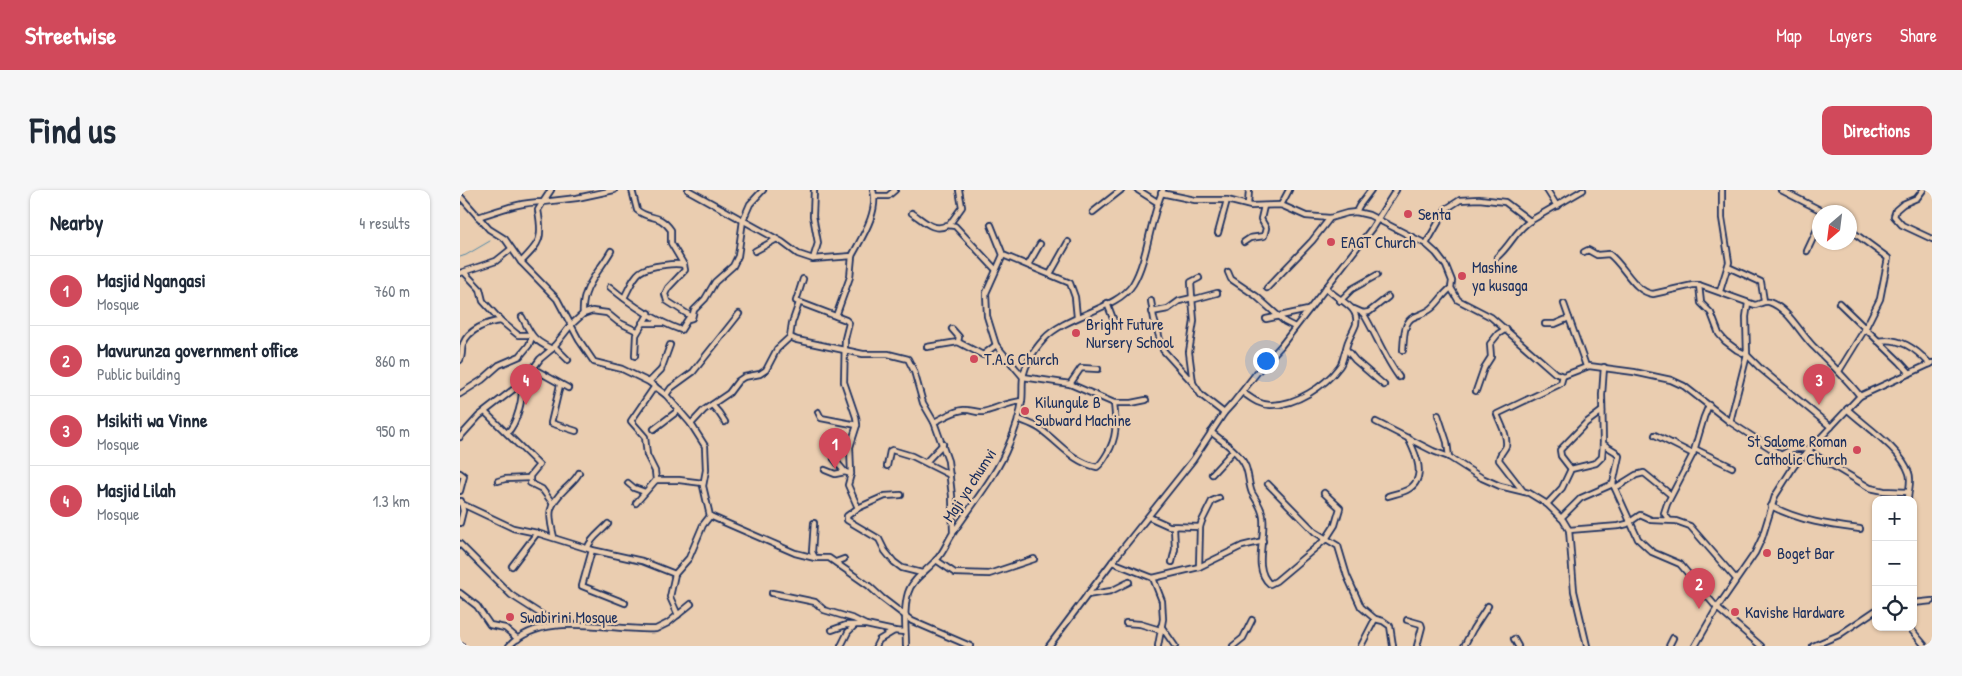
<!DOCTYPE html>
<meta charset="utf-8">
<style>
body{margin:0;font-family:"Patrick Hand",sans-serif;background:#f6f6f7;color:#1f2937}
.controls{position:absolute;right:15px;bottom:15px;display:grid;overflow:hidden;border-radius:10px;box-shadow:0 1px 4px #0004}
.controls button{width:45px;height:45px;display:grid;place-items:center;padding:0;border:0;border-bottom:1px solid #e0e1e3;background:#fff;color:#1f2937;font:25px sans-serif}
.compass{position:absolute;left:1352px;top:15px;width:45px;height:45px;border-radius:50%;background:#fff;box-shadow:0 1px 4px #0004;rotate:208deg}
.you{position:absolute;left:805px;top:170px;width:18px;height:18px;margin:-12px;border:4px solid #fff;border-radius:50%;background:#1a73e8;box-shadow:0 0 0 8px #1a73e833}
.badge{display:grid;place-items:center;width:32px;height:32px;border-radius:50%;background:#d1495b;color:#fff;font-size:16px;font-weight:700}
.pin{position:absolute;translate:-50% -41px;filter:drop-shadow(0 1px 2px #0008)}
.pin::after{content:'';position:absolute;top:26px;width:18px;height:15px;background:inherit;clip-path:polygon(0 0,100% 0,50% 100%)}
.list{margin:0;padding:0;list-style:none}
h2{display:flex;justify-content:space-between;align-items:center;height:65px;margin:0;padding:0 20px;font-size:21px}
h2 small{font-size:16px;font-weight:400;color:#747a83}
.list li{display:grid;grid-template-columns:32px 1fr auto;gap:15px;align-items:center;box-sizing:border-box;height:70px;padding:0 20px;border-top:1px solid #e0e1e3}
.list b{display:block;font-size:19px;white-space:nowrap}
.list p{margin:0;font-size:16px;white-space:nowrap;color:#747a83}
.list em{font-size:16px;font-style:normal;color:#747a83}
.icon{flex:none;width:28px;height:28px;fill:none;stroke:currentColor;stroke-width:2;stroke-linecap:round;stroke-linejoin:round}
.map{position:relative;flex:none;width:1472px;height:456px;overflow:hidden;border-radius:10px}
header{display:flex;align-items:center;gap:30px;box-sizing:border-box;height:70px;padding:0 25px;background:#d1495b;color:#fff}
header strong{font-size:24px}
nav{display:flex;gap:28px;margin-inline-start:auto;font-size:18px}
.intro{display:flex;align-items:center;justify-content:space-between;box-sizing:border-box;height:120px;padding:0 30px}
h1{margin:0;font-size:35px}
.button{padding:12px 22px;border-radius:10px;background:#d1495b;color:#fff;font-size:18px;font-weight:700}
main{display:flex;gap:30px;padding:0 30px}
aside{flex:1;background:#fff;border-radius:10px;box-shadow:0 1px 4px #0004}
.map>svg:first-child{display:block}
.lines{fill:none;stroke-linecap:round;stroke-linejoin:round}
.stream{stroke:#558aa8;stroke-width:1}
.minor-casing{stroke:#1b2f5e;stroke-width:8}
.minor{stroke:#eacdb0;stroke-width:4.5}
.poi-dot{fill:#d1495b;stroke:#eacdb0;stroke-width:2}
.labels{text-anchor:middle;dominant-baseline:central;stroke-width:4.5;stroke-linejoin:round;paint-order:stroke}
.poi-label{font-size:16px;fill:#1b2f5e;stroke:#eacdb0;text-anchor:start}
.street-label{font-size:16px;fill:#1b2f5e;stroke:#eacdb0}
</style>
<header>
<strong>Streetwise</strong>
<nav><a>Map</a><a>Layers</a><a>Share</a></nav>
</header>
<div class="intro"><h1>Find us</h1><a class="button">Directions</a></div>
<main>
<aside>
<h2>Nearby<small>4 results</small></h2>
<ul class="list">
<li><span class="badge">1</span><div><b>Masjid Ngangasi</b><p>Mosque</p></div><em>760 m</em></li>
<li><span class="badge">2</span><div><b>Mavurunza government office</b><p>Public building</p></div><em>860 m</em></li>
<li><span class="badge">3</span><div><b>Msikiti wa Vinne</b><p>Mosque</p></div><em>950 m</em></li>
<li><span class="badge">4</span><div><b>Masjid Lilah</b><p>Mosque</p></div><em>1.3 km</em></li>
</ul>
</aside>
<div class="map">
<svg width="1472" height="456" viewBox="0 0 1472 456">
<rect width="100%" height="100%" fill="#eacdb0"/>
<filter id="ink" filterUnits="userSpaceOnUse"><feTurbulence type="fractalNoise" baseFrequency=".02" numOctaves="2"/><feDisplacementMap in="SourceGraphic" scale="10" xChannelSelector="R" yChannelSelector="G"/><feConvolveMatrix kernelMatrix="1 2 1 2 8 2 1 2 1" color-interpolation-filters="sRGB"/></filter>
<g filter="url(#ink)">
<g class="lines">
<!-- stream -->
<polyline class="stream" points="0,67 6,65 30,51"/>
<defs>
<g id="minor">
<path d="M 172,0 L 177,20 C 190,31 198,22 211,40 L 211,53 L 224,75"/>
<path d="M 228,0 L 322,52 L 338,64 L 353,69 L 392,66 C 402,47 419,22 413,0"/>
<polyline points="678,0 697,12"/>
<polyline points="1087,0 1097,16"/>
<polyline points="1321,0 1364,22"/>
<polyline points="1463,0 1457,8 1443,14 1436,20 1434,26 1442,35 1472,49"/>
<polyline points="701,3 735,10 767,10 791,16 821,15 846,26 870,28"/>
<polyline points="0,6 29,39 45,49 61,72 97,109 119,150 134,172 162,179 189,192 206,205 231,234 245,256 246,280 243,296 250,326 335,363 355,368 369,368 409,396 422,408 452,431 510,456"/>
<polyline points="414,6 428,6 435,0"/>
<polyline points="788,15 789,0"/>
<polyline points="821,15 829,0"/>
<polyline points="633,22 661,0"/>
<polyline points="896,22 899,16 911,0"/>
<path d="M 452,23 C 463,30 474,43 487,35 L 495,36 L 536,80"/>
<path d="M 18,27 C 40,20 60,12 83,12 L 91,0"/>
<polyline points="489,35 502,17 499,0"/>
<polyline points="531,35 543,65 526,103 527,126 536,155 563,187 610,194 654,213 671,213 686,210"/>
<polyline points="758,43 767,10"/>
<polyline points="784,52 790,48 804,46 806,38 801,29 804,16"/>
<polyline points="966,54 986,19 1000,10 1019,9 1045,12 1070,31 1123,0"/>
<polyline points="295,61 315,50 314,48"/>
<polyline points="1347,61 1360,33"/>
<path d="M 1124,62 L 1128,60 L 1137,65 L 1149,64 C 1164,75 1174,102 1193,104 L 1233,95 L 1239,95 L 1295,115 C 1300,114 1304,111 1309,112 C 1329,119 1339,142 1353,156 C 1370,173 1385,187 1400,206"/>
<polyline points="543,65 610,93 615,107 617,127"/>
<path d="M 1037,67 C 1051,55 1054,42 1070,31"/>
<polyline points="353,69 358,53 353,26 354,0"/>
<path d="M 61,72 C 81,52 83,48 78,20 L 83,12 L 117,8 L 154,0"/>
<polyline points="568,75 580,54"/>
<polyline points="1268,77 1301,92 1304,111"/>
<polyline points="4,82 20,99 23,111 41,131"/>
<polyline points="768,82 771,89 796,106 825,132 835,137"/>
<polyline points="0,83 36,71 51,59"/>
<polyline points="590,84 608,52"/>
<polyline points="343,89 336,111 386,130 389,133 385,149 384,192 396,227 397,235 390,257 391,284 388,295 398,318 387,326 387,330 419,349 425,361 434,372 442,378 462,383"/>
<polyline points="1239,95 1241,113 1251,123 1259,144 1265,151 1277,160 1287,165 1300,178 1371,237"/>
<path d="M 150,97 C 170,114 196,131 221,140 L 228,129 L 232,128 L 234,120 L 245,109 L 255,92 L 273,76 L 278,66 L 283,30 L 290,14 L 303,0"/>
<path d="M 866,97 C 875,110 900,115 896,134 C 893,143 887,150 886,159 L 895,170 L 924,195"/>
<polyline points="807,98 852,51 870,28 887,23 896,22 909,25 966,54 976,63 986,76 992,91 991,98 998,110 1031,127 1095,183 1103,186 1129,176 1174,182 1211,190 1224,196 1270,232 1321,265 1334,276"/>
<polyline points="1260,101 1269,72 1262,28 1262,0"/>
<path d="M 164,108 C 176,85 175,78 204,75 C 211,74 217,73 224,75 L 225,80 L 208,98 L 205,104 L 207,111 L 232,127"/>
<polyline points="691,111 694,129 703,160 733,193 741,205 764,223"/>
<polyline points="880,111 892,99 917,85"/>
<polyline points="647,113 655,134"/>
<polyline points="1379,113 1440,172 1450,183"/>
<polyline points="1104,114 1126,176"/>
<polyline points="894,119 903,123 909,122 928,107"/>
<polyline points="692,122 708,119 719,111 732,108 731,92 739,88"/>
<path d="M 903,123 C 916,144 924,167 939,187"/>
<path d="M 123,124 C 121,98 139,82 151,61"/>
<polyline points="376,126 390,87 392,66"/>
<path d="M 62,127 C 71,144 72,150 92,159"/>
<polyline points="806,129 848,120"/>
<polyline points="182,133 203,133"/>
<polyline points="1085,134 1095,134 1109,128"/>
<polyline points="492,139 499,147 498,152"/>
<polyline points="330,147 332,133 339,113"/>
<path d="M 1418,151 C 1440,147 1455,158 1470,174"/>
<polyline points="94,156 108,170"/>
<polyline points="467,157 498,152 523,165 536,155"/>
<path d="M 943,160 C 944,150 943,131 954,127 C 961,124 966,123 972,118 C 979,112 983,104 991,98"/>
<polyline points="175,166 176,145 189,123"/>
<path d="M 0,170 C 3,165 1,160 3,154 C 8,140 27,132 41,131 L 58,145 L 71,145"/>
<polyline points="74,179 108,198"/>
<polyline points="1379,181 1405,139 1420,109 1428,68 1390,40"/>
<polyline points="189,192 201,180 210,155"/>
<polyline points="733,193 729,162 734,131 732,108 735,109 757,103"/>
<polyline points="610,194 621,178 638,179"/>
<polyline points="100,195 91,233 116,241"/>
<polyline points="1016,201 1024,178 1031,167 1030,154 1038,144 1046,139"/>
<path d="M 782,202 C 791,208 799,215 810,215 C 835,216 865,196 879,177 C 884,171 883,165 886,159"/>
<polyline points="0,204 22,190 39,175 60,166 69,155 72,147"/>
<polyline points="206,205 211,198 233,182 279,124"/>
<polyline points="252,215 259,223 265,232"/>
<path d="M 1387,219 C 1405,236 1441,259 1449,283 C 1452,291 1448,301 1448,310"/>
<polyline points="25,222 79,275 70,286 70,293 82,299 93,314"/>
<polyline points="358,222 361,228 397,235"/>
<polyline points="978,225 987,252 989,267"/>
<path d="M 558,229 C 565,232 573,234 580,239 C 599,252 612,272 637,277 C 642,273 644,269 647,264 C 658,246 656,233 654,213"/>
<path d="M 474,232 C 483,228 493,221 503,220 C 510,219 516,223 523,222 C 536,219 548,212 562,211"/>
<polyline points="916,232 973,261 989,267 1022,288 1040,296 1069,303 1087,314 1103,330 1109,340 1114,401 1127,456"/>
<polyline points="1270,232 1287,165 1286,127 1288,113"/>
<polyline points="231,234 244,220 269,203 278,191 284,187 300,184 306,180 317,159 330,147 337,150 403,164 428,164 448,169 454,181 463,213 474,232 488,271 492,306 493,342"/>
<polyline points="194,239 219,220"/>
<path d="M 751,242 C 762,251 784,265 787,281 C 789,288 789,296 792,303 C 797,311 802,318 803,327 C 806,348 792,379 810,394 L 816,391 L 866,349 L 875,335 L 880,318 L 864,303"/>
<path d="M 47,243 C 57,234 64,207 61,194"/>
<polyline points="1195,245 1233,264"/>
<polyline points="0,247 19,226 63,192 80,169 92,159 111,135 123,124 132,121 147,123 158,132 177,141"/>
<polyline points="1143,254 1156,262 1159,266 1153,294 1178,349 1192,362 1220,374 1257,418 1301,456"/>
<polyline points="1235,259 1272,277"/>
<polyline points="1321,265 1332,259 1345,259 1410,298 1424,301 1448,302"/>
<polyline points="374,269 385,282 391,284"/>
<polyline points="466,272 483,254"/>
<polyline points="427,276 430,261 432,260 452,266 490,285"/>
<polyline points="1111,279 1101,266 1100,260 1126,233 1142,221"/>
<polyline points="365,280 375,284 385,282"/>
<polyline points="0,283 4,286 0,301"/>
<polyline points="752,284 773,261"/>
<polyline points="196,290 219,290 243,293"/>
<polyline points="38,291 45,289 70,288"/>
<polyline points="168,293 174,298 185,302"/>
<polyline points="808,294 855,342 878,356 887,386 901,417 915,429 901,456"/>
<polyline points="1155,298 1176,285 1184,283 1211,305"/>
<path d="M 1063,301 L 1039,270 C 1039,264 1044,261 1046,256 C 1048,245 1040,233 1037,224 L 1098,195 L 1101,193 L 1103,186"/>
<path d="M 928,306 C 933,304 941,303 947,300 C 968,289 956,264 948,248"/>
<polyline points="0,313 53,338 77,343 132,360 182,371 215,384"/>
<polyline points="176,313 196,290 195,281 187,265 185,247 171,231 195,196"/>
<polyline points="1087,314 1102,298 1111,279 1136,273 1142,267 1143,254 1142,205 1144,177"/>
<path d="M 1311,316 C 1340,331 1369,335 1400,339"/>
<polyline points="398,318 425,306 441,305"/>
<polyline points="689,327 709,336 740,337 742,331 752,311 759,308"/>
<polyline points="1101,328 1121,308 1153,294"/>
<polyline points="1209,330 1204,323 1207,314 1233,264 1244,227 1249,215"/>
<polyline points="0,333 3,321 1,311"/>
<polyline points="354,333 352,362 355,368"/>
<polyline points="1109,340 1159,336 1167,334 1180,325 1191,330 1216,331 1230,336 1276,389"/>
<path d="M 94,347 C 88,324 87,316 106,298 C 111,293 116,289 119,283"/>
<polyline points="0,354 51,405 98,435"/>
<path d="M 128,357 C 131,348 141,342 148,334"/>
<polyline points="132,360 122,396 165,413"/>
<polyline points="476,370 495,383 529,384 574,369"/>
<polyline points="376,372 384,369"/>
<polyline points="652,372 693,388 739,377 740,337"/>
<polyline points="712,372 715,359 714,337"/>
<polyline points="52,376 77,343"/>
<polyline points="739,377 782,356 803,351"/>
<polyline points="693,388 702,411 703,429 698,456"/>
<polyline points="0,403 17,416 30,435 45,438 58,449"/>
<polyline points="312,403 355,412 364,420 394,429 406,435 434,441 445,442"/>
<polyline points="627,405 651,401 669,392"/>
<polyline points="1453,413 1472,411"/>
<polyline points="218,425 210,407 215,384 229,368 243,335 250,326"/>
<polyline points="915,429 923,431 930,436 933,456"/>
<polyline points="947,430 961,434 962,437 957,456"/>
<polyline points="666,433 680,434 700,440"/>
<polyline points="701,436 715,456"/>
<polyline points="1449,437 1465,456"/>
<polyline points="372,440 386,435 405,435"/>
<polyline points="1054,449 1058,456"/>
<polyline points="0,456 1,456"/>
<path d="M 49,456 C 85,419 151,442 196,439 L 208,433 L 231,414"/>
<polyline points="381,456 388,442 394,436"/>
<polyline points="416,456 419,450 434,441"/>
<path d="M 446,456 C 446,439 443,420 448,403 C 452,389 468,380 477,369 C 484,362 487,352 493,343 C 512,314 536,287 549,254 C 555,241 560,225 562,211 C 563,203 562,195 563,188 C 565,174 575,159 584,149 C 606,125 658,119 673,94 C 688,69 690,28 703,0"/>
<polyline points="589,456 652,372 733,270 764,223 774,212 799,180 821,156 912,38 936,0"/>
<polyline points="773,456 783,448 792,430"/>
<polyline points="1004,456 1013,439 1028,416"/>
<polyline points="1209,456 1213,448"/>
<polyline points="1235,456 1257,418 1295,363 1302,348 1315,306 1334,276 1400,206 1472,173"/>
<polyline points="1353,456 1379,445 1416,420"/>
</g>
</defs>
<!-- minor casing -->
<use href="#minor" class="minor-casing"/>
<!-- minor -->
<use href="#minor" class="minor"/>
</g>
</g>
<!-- markers -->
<g class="poi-dot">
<circle cx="948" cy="24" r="5"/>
<circle cx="871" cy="52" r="5"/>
<circle cx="1002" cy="86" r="5"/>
<circle cx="616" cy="143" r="5"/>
<circle cx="514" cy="169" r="5"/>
<circle cx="565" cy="221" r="5"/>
<circle cx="1397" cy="260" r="5"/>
<circle cx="1307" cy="363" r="5"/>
<circle cx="1275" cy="422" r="5"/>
<circle cx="50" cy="427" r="5"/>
</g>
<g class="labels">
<!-- poi labels -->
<g class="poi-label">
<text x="958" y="24">Senta</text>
<text x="881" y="52">EAGT Church</text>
<text x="1012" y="77">Mashine<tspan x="1012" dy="18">ya kusaga</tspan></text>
<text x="626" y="134">Bright Future<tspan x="626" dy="18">Nursery School</tspan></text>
<text x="524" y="169">T.A.G Church</text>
<text x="575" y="212">Kilungule B<tspan x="575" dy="18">Subward Machine</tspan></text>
<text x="1387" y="251" text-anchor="end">St Salome Roman<tspan x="1387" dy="18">Catholic Church</tspan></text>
<text x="1317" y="363">Boget Bar</text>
<text x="1285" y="422">Kavishe Hardware</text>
<text x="60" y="427">Swabirini Mosque</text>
</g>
<!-- street labels -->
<g class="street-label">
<text transform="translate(509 295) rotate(-57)">Maji ya chumvi</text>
</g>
</g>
</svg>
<div class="controls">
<button>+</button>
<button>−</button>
<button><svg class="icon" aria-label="locate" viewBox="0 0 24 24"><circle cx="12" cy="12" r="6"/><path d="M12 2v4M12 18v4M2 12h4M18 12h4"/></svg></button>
</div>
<svg class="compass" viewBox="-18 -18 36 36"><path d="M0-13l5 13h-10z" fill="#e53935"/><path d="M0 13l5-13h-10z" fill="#747a83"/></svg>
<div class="you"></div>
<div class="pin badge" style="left:375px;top:279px">1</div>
<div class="pin badge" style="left:1239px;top:419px">2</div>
<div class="pin badge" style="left:1359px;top:215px">3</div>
<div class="pin badge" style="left:66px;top:215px">4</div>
</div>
</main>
